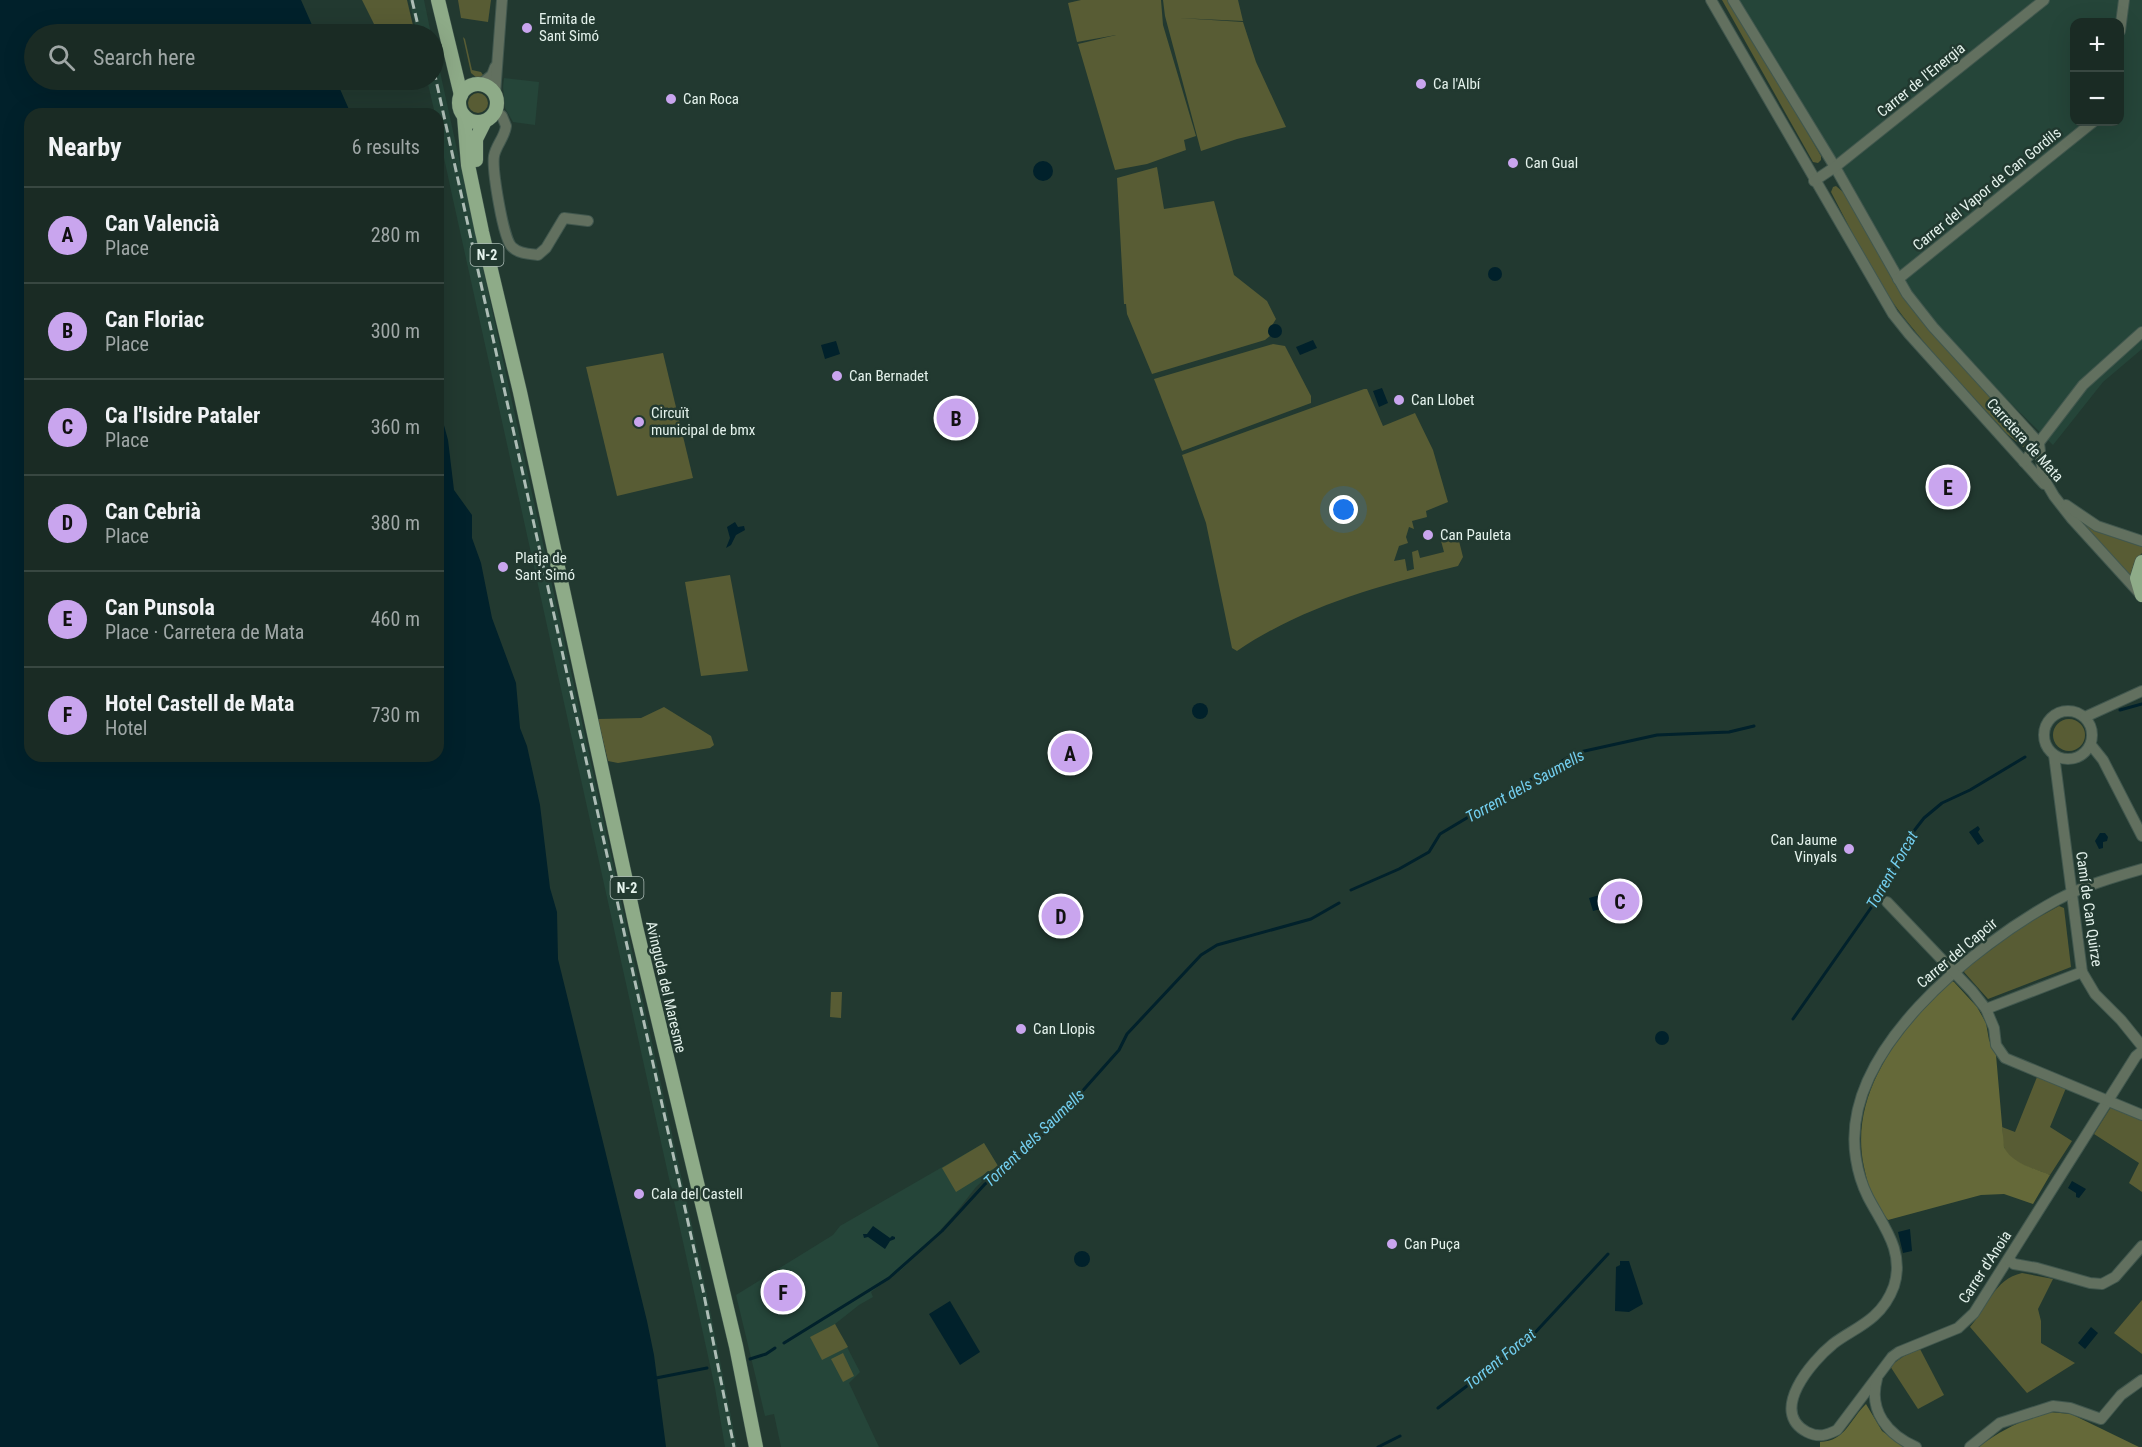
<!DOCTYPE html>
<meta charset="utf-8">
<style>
body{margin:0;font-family:"Roboto Condensed",sans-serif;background:#273731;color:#f1f3f6}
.controls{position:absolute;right:18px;top:18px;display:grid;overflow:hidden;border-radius:12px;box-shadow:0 6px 24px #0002}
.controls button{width:54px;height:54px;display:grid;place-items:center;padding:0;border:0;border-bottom:2px solid #384741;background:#1a2b24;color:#f1f3f6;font:30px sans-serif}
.you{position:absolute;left:1344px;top:510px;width:21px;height:21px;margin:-15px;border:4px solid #fff;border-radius:50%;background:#1a73e8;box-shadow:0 0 0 9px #1a73e833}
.badge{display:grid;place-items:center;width:39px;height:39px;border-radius:50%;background:#c9a5ee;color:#111;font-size:20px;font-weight:700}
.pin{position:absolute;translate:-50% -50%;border:3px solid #fff;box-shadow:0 2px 6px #0006}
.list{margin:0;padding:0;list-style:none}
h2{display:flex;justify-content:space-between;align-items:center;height:78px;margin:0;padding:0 24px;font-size:26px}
h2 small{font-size:20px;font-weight:400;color:#9fa7a6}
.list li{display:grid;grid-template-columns:39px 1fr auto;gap:18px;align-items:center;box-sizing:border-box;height:96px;padding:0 24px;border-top:2px solid #384741}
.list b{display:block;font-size:22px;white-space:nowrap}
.list p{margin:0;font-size:20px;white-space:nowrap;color:#9fa7a6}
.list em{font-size:20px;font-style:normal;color:#9fa7a6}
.icon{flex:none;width:33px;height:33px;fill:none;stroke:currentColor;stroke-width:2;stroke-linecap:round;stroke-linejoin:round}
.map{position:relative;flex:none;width:2142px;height:1447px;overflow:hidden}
.search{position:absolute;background:#1a2b24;box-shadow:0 6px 24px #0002;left:24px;top:24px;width:420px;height:66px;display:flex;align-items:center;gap:15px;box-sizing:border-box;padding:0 21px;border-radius:33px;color:#9fa7a6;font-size:22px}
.panel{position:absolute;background:#1a2b24;box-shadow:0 6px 24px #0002;left:24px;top:108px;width:420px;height:654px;border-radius:18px}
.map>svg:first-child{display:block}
.built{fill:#254539;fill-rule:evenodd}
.green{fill:#585c34}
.forest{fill:#656939}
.water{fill:#01212b}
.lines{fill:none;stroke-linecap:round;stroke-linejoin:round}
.stream{stroke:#01212b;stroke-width:3}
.minor-casing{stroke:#41574e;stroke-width:12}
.major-casing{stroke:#41574e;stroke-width:15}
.minor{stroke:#62705f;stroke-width:10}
.major{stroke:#8eab88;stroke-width:14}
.rail{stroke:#adbdb6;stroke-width:3;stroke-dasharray:9 4.5;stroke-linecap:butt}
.poi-dot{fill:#c9a5ee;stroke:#223930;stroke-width:2}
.labels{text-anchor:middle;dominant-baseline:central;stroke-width:5;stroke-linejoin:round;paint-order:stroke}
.shield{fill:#223930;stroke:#aabab4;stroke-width:1.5}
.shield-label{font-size:14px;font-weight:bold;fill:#e4f2ec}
.poi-label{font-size:15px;fill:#e4f2ec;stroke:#223930;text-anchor:start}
.street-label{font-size:15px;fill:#e4f2ec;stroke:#223930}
.water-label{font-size:16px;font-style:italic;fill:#73cff0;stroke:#223930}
</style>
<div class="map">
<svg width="2142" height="1447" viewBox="0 0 2142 1447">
<rect width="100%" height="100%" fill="#223930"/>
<!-- built -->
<g class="built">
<polygon points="409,0 424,0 431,34 417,34"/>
<path d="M 1733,0 L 2142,0 L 2142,349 L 2103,382 L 2053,445 L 1933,327 ZM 2074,22 L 2120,22 L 2120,122 L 2074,122 Z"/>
<polygon points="434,44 706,1290 737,1447 725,1447 715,1388 687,1260 452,195 438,130 438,114 435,114 427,80 434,80"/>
<polygon points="504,78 539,82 535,125 513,122 505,108 503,87"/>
<polygon points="984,1143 998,1166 976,1187 954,1215 921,1251 901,1270 871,1292 873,1297 859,1305 835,1324 860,1372 849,1383 879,1447 781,1447 774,1414 765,1416 736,1295 833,1235 840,1226"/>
</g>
<!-- green -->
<g class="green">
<polygon points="362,0 407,0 415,34 379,34"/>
<polygon points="458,0 491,0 488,22 461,18"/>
<polygon points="1081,0 1161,0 1163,25 1196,136 1184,140 1186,150 1147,164 1115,170 1078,44 1116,35 1077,42 1068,3"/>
<polygon points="1163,0 1238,0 1243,21 1179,18 1243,22 1256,62 1286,127 1237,139 1201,151 1165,16"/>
<polygon points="1722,0 1730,0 1821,156 1821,160 1818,163 1813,162"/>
<polygon points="463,37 465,39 472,70 481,72 485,78 477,78 471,73"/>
<circle cx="478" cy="103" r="10"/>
<polygon points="1157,167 1164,209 1214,201 1234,275 1267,301 1276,319 1268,332 1270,336 1265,340 1152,374 1127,314 1126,304 1124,304 1117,178"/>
<path d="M 1836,186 L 1844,193 L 1900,291 L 2028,437 L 2027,446 L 2023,447 L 2007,434 C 1975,398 1940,363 1910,325 C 1877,285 1855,237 1831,192 L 1833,187 Z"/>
<polygon points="1273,344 1285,346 1311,396 1311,403 1182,451 1154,379"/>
<polygon points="663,353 693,478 617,496 586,367"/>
<path d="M 1364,389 L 1367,389 L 1383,426 L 1415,413 L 1433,450 L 1448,502 L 1426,511 L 1427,517 L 1412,521 L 1414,529 L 1409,527 L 1406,537 L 1408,543 L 1399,546 L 1394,561 L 1405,559 L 1407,571 L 1414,569 L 1412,552 L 1418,550 L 1420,558 L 1444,552 L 1440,537 L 1457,533 L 1463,557 L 1458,566 C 1381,585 1303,606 1237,651 L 1232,648 L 1206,523 L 1182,455 Z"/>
<polygon points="2083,523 2096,531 2142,546 2142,553 2134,563 2130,577"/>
<polygon points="730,575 748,671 701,676 685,582"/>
<polygon points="664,707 711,736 714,745 710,748 618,763 608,761 598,719 641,718"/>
<circle cx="2069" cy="735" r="16"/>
<polygon points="2059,906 2064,908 2071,967 1988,999 1964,972 1965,969 2023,926"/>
<polygon points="831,992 842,992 841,1018 830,1017"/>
<path d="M 2037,1077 L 2066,1088 L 2050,1127 L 2072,1141 L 2050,1175 C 2036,1169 2009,1164 2004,1147 C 2002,1141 2003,1133 2002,1127 L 2015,1132 Z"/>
<polygon points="2111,1107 2142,1119 2142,1192 2129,1183 2139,1163 2094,1134"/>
<polygon points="984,1143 998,1166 956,1192 942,1168"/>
<path d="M 2022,1273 L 2053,1279 L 2038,1309 L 2041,1321 L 2041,1343 L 2075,1363 L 2027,1393 L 1970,1327 C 1987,1308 1994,1279 2022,1273 Z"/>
<polygon points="2142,1300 2142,1354 2114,1333"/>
<polygon points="835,1324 848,1347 822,1360 810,1337"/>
<polygon points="1920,1349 1944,1395 1918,1409 1890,1366 1904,1356"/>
<polygon points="843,1353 854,1376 843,1382 831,1359"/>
</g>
<!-- forest -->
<g class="forest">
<path d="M 1952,981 L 1954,982 L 1977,1007 L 1986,1023 L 1989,1040 L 1996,1055 L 2004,1147 C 2012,1164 2034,1168 2050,1175 L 2033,1204 L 2004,1194 L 1981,1195 L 1888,1220 C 1885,1216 1880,1211 1877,1206 C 1870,1194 1867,1180 1864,1167 C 1848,1093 1901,1028 1952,981 Z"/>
<path d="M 1866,1404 L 1882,1431 L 1904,1447 L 1820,1447 L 1820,1442 C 1846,1441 1850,1419 1866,1404 Z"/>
<path d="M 2049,1412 L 2071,1414 L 2139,1447 L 1978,1447 C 2004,1428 2019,1422 2049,1412 Z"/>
</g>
<!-- water -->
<g class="water">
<polygon points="0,0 301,0 316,34 34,34 34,80 336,80 351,114 30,114 30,756 438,756 438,403 448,440 454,490 472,515 472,538 481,563 492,618 516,683 520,728 527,746 540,805 550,888 557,912 558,959 647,1321 654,1355 666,1447 0,1447"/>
<circle cx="1043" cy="171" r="10"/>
<circle cx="1495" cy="274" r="7"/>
<circle cx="1275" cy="331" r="7"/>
<polygon points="1313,340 1317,348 1300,355 1296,347"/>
<polygon points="836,341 840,354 825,359 821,345"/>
<polygon points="1382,388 1388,403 1379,407 1373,391"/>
<polygon points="735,522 738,527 744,526 745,530 736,535 731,545 726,548 730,538 727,527"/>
<circle cx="1200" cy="711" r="8"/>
<polygon points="1978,826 1980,829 1978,832 1984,841 1978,845 1969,832"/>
<polygon points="2100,833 2105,833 2108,837 2107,841 2103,842 2103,848 2099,849 2095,841"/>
<polygon points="1600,895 1604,908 1593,911 1589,898"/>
<circle cx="1662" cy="1038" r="7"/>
<polygon points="2072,1181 2086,1189 2079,1198 2076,1197 2076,1193 2068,1188"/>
<polygon points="873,1226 890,1238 892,1236 895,1237 895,1239 890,1241 885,1249 868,1237 864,1238 863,1234 867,1234"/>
<polygon points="1910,1229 1912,1251 1903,1253 1898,1232"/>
<circle cx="1082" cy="1259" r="8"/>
<polygon points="1620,1261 1629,1261 1643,1304 1629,1312 1615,1311 1616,1267 1620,1265"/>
<polygon points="950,1301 980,1352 960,1365 929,1314"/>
<polygon points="2091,1327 2098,1333 2085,1349 2078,1343"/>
</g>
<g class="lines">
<!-- stream -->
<g class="stream">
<polyline points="2120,710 2142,704"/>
<polyline points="1351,890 1399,869 1429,852 1440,834 1567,758 1580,752 1657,735 1729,732 1754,726"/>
<polyline points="1793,1019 1880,895 1910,836 1924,818 1942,803 1970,790 2025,757"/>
<polyline points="784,1343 889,1278 942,1231 985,1184 1032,1145 1054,1123 1119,1050 1127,1034 1201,955 1217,945 1311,919 1339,903"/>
<polyline points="750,1359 766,1354 775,1348"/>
<polyline points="656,1378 707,1368"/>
<polyline points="1438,1408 1531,1337 1608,1254"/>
<polyline points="1378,1447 1400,1436"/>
</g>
<defs>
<g id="minor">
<polyline points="1711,0 1893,314 1909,334 2044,484"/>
<polyline points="1733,0 1835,167 1907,294 1933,327 2039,443 2043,477 2054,496 2072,519 2142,596"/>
<polyline points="2120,31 2124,0"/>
<polyline points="481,84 492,75 495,67"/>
<polyline points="495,94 502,0"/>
<path d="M 495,111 L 502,116 L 506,126 C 505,137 496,145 494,156 C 492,169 503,239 512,247 C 519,254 530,254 538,255 L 546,248 L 564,218 L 588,221"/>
<polyline points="1814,181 1835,167 2044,0"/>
<polyline points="1898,279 2093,122"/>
<polyline points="2024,462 2083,385 2142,332"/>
<polyline points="2066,505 2097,526 2142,541"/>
<circle cx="2068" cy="735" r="24"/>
<polyline points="2085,717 2142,691"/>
<polyline points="2091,745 2103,760 2142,836"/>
<polyline points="2054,755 2082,972 2095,994 2121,1020 2142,1046"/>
<path d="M 2142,869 C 2114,877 2083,886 2057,900 C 1975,945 1838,1052 1856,1159 C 1858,1172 1862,1185 1868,1197 C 1883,1226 1905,1251 1894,1286 C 1890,1297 1883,1308 1874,1316 C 1862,1327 1846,1334 1833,1344 C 1812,1361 1768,1412 1807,1432 C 1819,1438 1827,1435 1837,1430 L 1892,1357 L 1899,1352 L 1958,1328 L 1974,1313 L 2136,1056 L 2142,1051"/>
<polyline points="1887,902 1972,991 1986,1009 1994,1028 1996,1045 2005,1058 2142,1115"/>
<polyline points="1986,1009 2082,972"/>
<polyline points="2009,1260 2014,1264 2037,1268 2090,1283 2102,1284 2115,1277 2142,1246"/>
<path d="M 1877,1379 C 1868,1411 1888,1435 1916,1447"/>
<polyline points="1970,1447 2000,1423 2053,1406 2070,1408 2101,1419 2121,1395 2142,1380"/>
</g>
<g id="major">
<polyline points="438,0 461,95"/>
<circle cx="478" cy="103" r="19"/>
<polyline points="464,116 468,165 482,232 520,392 636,927 736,1346 756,1447"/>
<polyline points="476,160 476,139 485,121"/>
<polyline points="2142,562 2137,578 2142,595"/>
</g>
</defs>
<!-- minor casing -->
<use href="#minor" class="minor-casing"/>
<!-- major casing -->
<use href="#major" class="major-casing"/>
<!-- minor -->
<use href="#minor" class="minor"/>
<!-- major -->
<use href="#major" class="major"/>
<!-- rail -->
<g class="rail">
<polyline points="412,0 420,34"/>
<polyline points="434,71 703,1290 734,1447"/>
</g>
</g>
<!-- markers -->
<g class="poi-dot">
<circle cx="527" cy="28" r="6"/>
<circle cx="1421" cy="84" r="6"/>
<circle cx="671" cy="99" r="6"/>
<circle cx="1513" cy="163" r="6"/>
<circle cx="837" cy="376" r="6"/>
<circle cx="1399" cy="400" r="6"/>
<circle cx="639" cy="422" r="6"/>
<circle cx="1428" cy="535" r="6"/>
<circle cx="503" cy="567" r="6"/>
<circle cx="1849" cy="849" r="6"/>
<circle cx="1021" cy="1029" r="6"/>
<circle cx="639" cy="1194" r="6"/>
<circle cx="1392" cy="1244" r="6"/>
</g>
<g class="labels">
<!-- shield labels -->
<g class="shield">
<rect x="470.5" y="244" width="33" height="22" rx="4.5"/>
<rect x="610.5" y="877" width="33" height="22" rx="4.5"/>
</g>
<g class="shield-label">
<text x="487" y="255">N-2</text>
<text x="627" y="888">N-2</text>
</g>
<!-- poi labels -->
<g class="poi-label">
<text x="539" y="19">Ermita de<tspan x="539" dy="17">Sant Simó</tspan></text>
<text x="1433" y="84">Ca l'Albí</text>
<text x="683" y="99">Can Roca</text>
<text x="1525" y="163">Can Gual</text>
<text x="849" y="376">Can Bernadet</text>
<text x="1411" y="400">Can Llobet</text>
<text x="651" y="413">Circuït<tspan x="651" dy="17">municipal de bmx</tspan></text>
<text x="1440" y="535">Can Pauleta</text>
<text x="515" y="558">Platja de<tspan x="515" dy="17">Sant Simó</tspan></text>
<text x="1837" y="840" text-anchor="end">Can Jaume<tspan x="1837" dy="17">Vinyals</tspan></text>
<text x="1033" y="1029">Can Llopis</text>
<text x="651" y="1194">Cala del Castell</text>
<text x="1404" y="1244">Can Puça</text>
</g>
<!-- street labels -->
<g class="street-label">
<text transform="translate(1921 80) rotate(-39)">Carrer de l'Energia</text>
<text transform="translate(1987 189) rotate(-39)">Carrer del Vapor de Can Gordils</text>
<text transform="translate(2025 440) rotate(48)">Carretera de Mata</text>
<text transform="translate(2089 909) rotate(82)">Camí de Can Quirze</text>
<text transform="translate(1957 953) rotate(-40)">Carrer del Capcir</text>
<text transform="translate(666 987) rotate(77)">Avinguda del Maresme</text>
<text transform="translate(1985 1267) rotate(-57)">Carrer d'Anoia</text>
</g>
<!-- water labels -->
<g class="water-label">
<text transform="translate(1525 786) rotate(-29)">Torrent dels Saumells</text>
<text transform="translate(1892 870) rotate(-60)">Torrent Forcat</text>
<text transform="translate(1034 1138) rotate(-44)">Torrent dels Saumells</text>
<text transform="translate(1500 1359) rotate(-39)">Torrent Forcat</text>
</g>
</g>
</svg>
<div class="controls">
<button>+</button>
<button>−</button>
</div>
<div class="you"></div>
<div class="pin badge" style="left:1070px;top:753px">A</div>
<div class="pin badge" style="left:956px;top:418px">B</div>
<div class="pin badge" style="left:1620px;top:901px">C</div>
<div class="pin badge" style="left:1061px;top:916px">D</div>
<div class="pin badge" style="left:1948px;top:487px">E</div>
<div class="pin badge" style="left:783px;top:1292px">F</div>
<div class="search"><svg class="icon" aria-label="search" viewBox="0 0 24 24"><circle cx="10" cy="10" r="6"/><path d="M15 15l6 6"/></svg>Search here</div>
<section class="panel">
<h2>Nearby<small>6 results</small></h2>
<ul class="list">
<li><span class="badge">A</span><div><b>Can Valencià</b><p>Place</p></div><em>280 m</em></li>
<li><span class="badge">B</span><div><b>Can Floriac</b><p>Place</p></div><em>300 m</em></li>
<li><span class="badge">C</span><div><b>Ca l'Isidre Pataler</b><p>Place</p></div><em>360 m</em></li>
<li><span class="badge">D</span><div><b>Can Cebrià</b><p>Place</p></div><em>380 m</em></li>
<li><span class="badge">E</span><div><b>Can Punsola</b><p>Place · Carretera de Mata</p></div><em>460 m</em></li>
<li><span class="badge">F</span><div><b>Hotel Castell de Mata</b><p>Hotel</p></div><em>730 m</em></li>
</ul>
</section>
</div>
